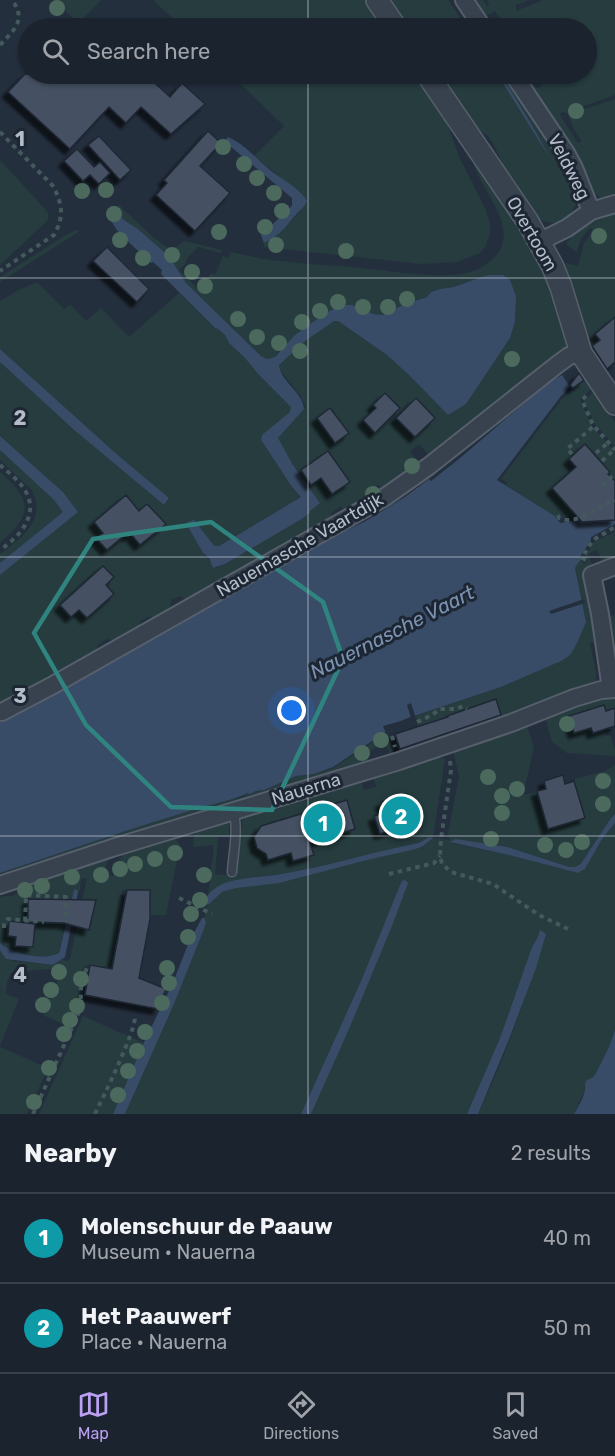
<!DOCTYPE html>
<meta charset="utf-8">
<style>
body{margin:0;font-family:Rubik,sans-serif;background:#242b36;color:#f1f3f6}
.you{position:absolute;left:292px;top:711px;width:21px;height:21px;margin:-15px;border:4px solid #fff;border-radius:50%;background:#1a73e8;box-shadow:0 0 0 9px #1a73e833}
.badge{display:grid;place-items:center;width:39px;height:39px;border-radius:50%;background:#bca0f2;color:#fff;font-size:20px;font-weight:700}
.pin{position:absolute;translate:-50% -50%;border:3px solid #fff;box-shadow:0 2px 6px #0006}
.list{margin:0;padding:0;list-style:none}
h2{display:flex;justify-content:space-between;align-items:center;height:78px;margin:0;padding:0 24px;font-size:26px}
h2 small{font-size:20px;font-weight:400;color:#a0a4aa}
.list li{display:grid;grid-template-columns:39px 1fr auto;gap:18px;align-items:center;box-sizing:border-box;height:90px;padding:0 24px;border-top:2px solid #39404a}
.list b{display:block;font-size:22px;white-space:nowrap}
.list p{margin:0;font-size:20px;white-space:nowrap;color:#a0a4aa}
.list em{font-size:20px;font-style:normal;color:#a0a4aa}
.icon{flex:none;width:33px;height:33px;fill:none;stroke:currentColor;stroke-width:2;stroke-linecap:round;stroke-linejoin:round}
.map{position:relative;flex:none;width:615px;height:1114px;overflow:hidden}
.search{position:absolute;background:#1b232e;box-shadow:0 2px 4px #0004;left:18px;right:18px;top:18px;height:66px;display:flex;align-items:center;gap:15px;box-sizing:border-box;padding:0 21px;border-radius:33px;color:#a0a4aa;font-size:22px}
.sheet{height:258px;background:#1b232e}
nav{display:flex;justify-content:space-around;align-items:center;box-sizing:border-box;height:84px;border-top:2px solid #39404a;background:#1b232e;font-size:16px;color:#a0a4aa}
nav a{display:grid;justify-items:center;gap:3px}
nav .on{color:#bca0f2}
.map>svg:first-child{display:block}
.green{fill:#263c3f;fill-rule:evenodd}
.water{fill:#394c67}
.pier{fill:#242f3e}
.building{fill:#455162;stroke:#1f2835;stroke-width:1.5;filter:url(#shadow)}
.lines{fill:none;stroke-linecap:round;stroke-linejoin:round}
.service-casing{stroke:#565f6c;stroke-width:11}
.minor-casing{stroke:#565f6c;stroke-width:20}
.tertiary-casing{stroke:#565f6c;stroke-width:24}
.path{stroke:#44595c;stroke-width:4;stroke-dasharray:4.5 4.5;stroke-linecap:butt}
.service{stroke:#38414e;stroke-width:8}
.minor{stroke:#38414e;stroke-width:16}
.tertiary{stroke:#38414e;stroke-width:21}
.tree{fill:#4b6a5d}
.marked{fill:none;stroke:#308480;stroke-width:4.5;stroke-linejoin:round}
.grid{fill:none;stroke:#b4bcc9;stroke-width:1.5;stroke-opacity:0.55}
.labels{text-anchor:middle;dominant-baseline:central;stroke-width:6;stroke-linejoin:round;paint-order:stroke}
.street-label{font-size:18px;fill:#b4bcc9;stroke:#1d2633}
.water-label{font-size:20px;font-style:italic;fill:#7c92b1;stroke:#1d2633}
.grid-label{font-size:20px;text-anchor:middle;font-weight:bold;fill:#b4bcc9;stroke:#1d2633;stroke-width:6;stroke-linejoin:round;paint-order:stroke}
</style>
<div class="map">
<svg width="615" height="1114" viewBox="0 0 615 1114">
<defs>
<filter id="shadow"><feDropShadow dx="-5.5" dy="5.5" stdDeviation="1.5" flood-color="#0009"/></filter>
</defs>
<rect width="100%" height="100%" fill="#242f3e"/>
<!-- green -->
<g class="green">
<polygon points="53,0 101,0 79,23"/>
<polygon points="153,0 366,0 385,28 183,28"/>
<polygon points="388,0 448,0 467,28 408,28"/>
<path d="M 469,0 L 483,0 L 487,6 L 489,4 L 487,0 L 529,0 L 516,5 L 516,11 L 543,0 L 615,0 L 615,95 L 582,107 L 585,109 L 615,99 L 615,198 L 601,198 L 590,191 L 519,74 L 527,74 L 536,88 L 542,87 L 534,74 L 586,74 L 586,28 L 493,28 L 502,21 L 495,11 L 481,18 ZM 563,112 L 567,113 L 574,129 L 581,141 L 580,143 L 578,143 L 561,117 L 560,114 Z"/>
<polygon points="230,74 416,74 444,115 460,159 485,208 490,224 490,234 485,247 480,253 457,262 421,264 264,247 264,243 274,239 301,211 302,195 254,156 284,126"/>
<polygon points="438,74 497,74 551,160 536,132 501,74 508,74 552,138 575,190 576,204 569,216 560,221 552,223 542,221 536,217 508,175 493,143 487,135 475,128"/>
<path d="M 472,158 L 510,211 L 546,275 L 569,344 L 566,350 L 430,456 L 419,444 L 410,452 L 416,459 L 418,465 L 383,491 L 378,485 L 372,489 L 375,496 L 347,513 L 341,506 L 331,513 L 333,522 L 190,601 L 180,596 L 171,600 L 170,609 L 155,619 L 150,616 L 140,621 L 140,628 L 117,641 L 107,639 L 98,645 L 96,653 L 30,692 L 23,687 L 12,694 L 13,703 L 0,710 L 0,575 L 77,512 L 63,492 L 0,436 L 0,362 L 73,429 L 164,505 L 169,499 L 120,457 L 0,349 L 0,301 L 19,290 L 37,282 L 64,309 L 70,304 L 86,321 L 101,308 L 129,337 L 179,293 L 214,328 L 218,329 L 225,335 L 229,343 L 245,358 L 259,375 L 290,405 L 292,408 L 290,412 L 262,442 L 292,487 L 301,497 L 219,546 L 215,546 L 212,543 L 194,521 L 188,527 L 203,553 L 216,568 L 225,564 L 300,520 L 310,513 L 309,511 L 320,503 L 293,465 L 278,439 L 278,436 L 306,407 L 300,395 L 279,369 L 279,365 C 293,351 318,326 336,320 L 387,355 L 410,376 L 448,415 L 466,404 L 510,338 L 515,322 L 516,296 L 510,280 L 503,275 L 481,277 L 454,287 L 440,289 L 431,292 L 427,297 L 405,304 L 383,315 L 373,314 L 352,305 L 343,305 L 336,307 L 330,311 L 281,349 C 277,354 274,359 267,359 L 261,356 L 186,283 L 172,261 L 163,251 L 138,229 L 124,220 L 114,210 L 119,205 L 153,237 L 171,250 L 185,241 L 222,250 L 221,253 L 198,247 L 186,259 L 186,263 L 179,270 L 197,288 L 212,273 L 215,275 L 223,256 L 228,258 L 231,252 C 245,255 258,258 271,260 C 302,264 332,265 362,268 C 392,271 443,280 471,272 C 485,267 500,256 503,242 C 509,215 477,184 472,158 ZM 330,409 L 348,433 L 335,443 L 317,418 Z"/>
<polygon points="0,160 46,210 49,215 47,221 0,265"/>
<path d="M 615,210 L 615,334 L 610,332 L 592,346 L 590,348 L 591,353 L 562,266 L 565,263 L 578,266 L 584,243 L 594,231 L 591,228 C 583,234 578,243 577,253 L 566,244 C 577,228 596,216 615,210 Z"/>
<polygon points="76,230 80,231 0,282 0,277 64,236"/>
<polygon points="585,376 593,387 580,400 592,426 615,452 615,489 578,516 562,518 561,515 555,516 506,485 507,482 501,479 562,399 572,390 574,392 575,391 572,386"/>
<polygon points="594,391 615,422 615,447 595,424 584,401"/>
<path d="M 0,450 L 54,500 L 63,512 L 0,563 L 0,554 C 22,538 48,519 31,489 L 0,460 Z"/>
<path d="M 0,472 C 33,501 33,514 0,543 Z"/>
<polygon points="615,532 615,561 604,565 597,550 588,554 594,570 598,641 590,643 596,671 596,684 502,718 495,699 419,727 415,716 501,687 556,663 586,622 575,568 581,559 584,564 588,559 585,557 594,542"/>
<polygon points="614,615 615,619 615,679 605,617"/>
<polygon points="615,695 615,726 611,727 604,705 569,716 574,733 591,728 604,729 606,736 610,735 615,750 615,756 567,753 552,742 545,718 582,700"/>
<path d="M 526,722 L 534,748 L 523,795 L 537,792 L 548,829 L 562,825 L 559,815 L 568,812 L 572,822 L 585,818 L 574,781 L 575,779 L 605,771 L 615,765 L 615,814 L 611,818 L 582,862 C 578,867 575,867 569,867 L 506,847 L 451,843 L 509,855 L 578,873 L 585,869 L 602,839 L 615,823 L 615,1030 L 609,1047 L 595,1075 L 586,1087 L 574,1114 L 478,1114 C 506,1056 527,995 546,934 L 540,931 L 538,937 L 532,947 L 500,1038 L 467,1114 L 311,1114 L 350,1027 L 392,926 L 395,918 L 398,890 L 361,981 L 301,1114 L 125,1114 L 174,1004 L 204,929 L 204,918 L 207,905 C 213,902 216,896 221,893 C 235,884 264,886 280,882 C 325,871 370,855 416,849 L 423,846 L 432,839 L 429,837 L 419,843 C 379,853 337,862 296,872 C 266,878 232,873 208,895 L 214,845 L 193,847 L 194,835 L 197,830 L 229,817 L 229,837 L 218,837 L 215,874 L 226,875 L 235,874 L 242,825 L 241,813 L 271,804 L 273,810 L 282,808 L 280,802 L 302,795 L 304,801 L 307,801 L 306,794 L 327,787 L 330,793 L 332,792 L 331,786 L 360,778 L 364,790 L 376,787 L 372,774 L 434,754 L 438,757 L 445,759 L 433,838 L 450,840 L 448,834 L 459,776 L 453,751 Z"/>
<polygon points="385,734 388,737 395,757 392,758 385,742 363,755 365,763 363,766 0,879 0,873 168,816 222,801 243,797 247,793 264,790 296,776 314,774 333,768"/>
<path d="M 168,838 C 175,838 180,841 181,849 L 179,850 L 166,915 L 150,915 L 150,890 L 122,890 L 122,929 L 119,929 L 112,969 L 85,965 L 77,1004 L 67,1026 L 43,1015 L 63,968 L 13,972 C 7,977 6,986 6,994 L 19,999 L 0,1046 L 0,992 L 1,988 L 0,987 L 0,950 L 6,959 L 14,961 L 53,965 L 62,959 L 67,961 L 70,959 L 87,878 L 81,879 L 80,890 L 78,892 L 78,891 L 74,891 L 59,950 L 59,953 C 45,961 12,954 0,943 L 0,897 L 6,896 L 13,896 L 13,895 L 21,893 L 22,890 L 36,877 L 104,856 L 105,860 L 108,860 L 103,874 L 113,876 C 123,842 137,846 168,838 Z"/>
<polygon points="83,1016 144,1043 113,1114 39,1114"/>
<polygon points="0,1047 48,1068 27,1114 0,1114"/>
</g>
<!-- water -->
<g class="water">
<polygon points="497,74 501,74 536,132 551,160"/>
<path d="M 228,137 C 244,144 257,159 270,170 C 281,179 300,188 307,201 C 304,208 299,211 294,217 C 285,228 278,237 264,243 L 261,235 L 290,208 L 292,205 L 292,198 L 230,146 L 226,139 Z"/>
<path d="M 114,210 L 124,220 L 138,229 L 163,251 L 172,261 L 186,283 L 261,356 L 267,359 L 272,358 L 276,356 L 295,335 L 313,322 L 336,307 L 344,305 L 352,305 L 373,314 L 383,315 L 405,304 L 427,297 L 431,292 L 440,289 L 454,287 L 481,277 L 489,275 L 503,275 L 510,280 L 516,296 L 515,322 L 510,338 L 466,404 L 448,415 L 410,376 L 387,355 L 338,321 L 334,321 L 305,341 L 279,365 C 280,381 303,392 304,409 L 278,438 L 293,465 L 320,503 L 310,511 L 310,513 L 300,520 L 225,564 L 213,568 L 209,558 L 203,553 L 188,527 L 187,524 L 188,522 L 194,520 L 212,543 L 215,546 L 219,546 L 301,497 L 292,487 L 261,440 L 262,435 L 290,412 L 291,407 L 259,375 L 245,358 L 229,343 L 225,335 L 218,329 L 215,328 L 161,274 L 162,270 L 153,262 L 151,263 L 119,233 L 107,215 Z"/>
<polygon points="0,349 120,457 169,498 164,505 73,429 0,362"/>
<path d="M 599,350 L 605,361 L 570,387 L 561,396 L 497,480 L 555,516 L 560,523 L 580,520 L 582,522 L 615,503 L 615,524 L 591,537 L 591,540 L 580,557 L 581,559 L 575,568 L 586,622 L 576,645 L 570,655 L 561,661 L 501,687 L 405,719 L 333,767 L 314,774 L 296,776 L 264,790 L 256,791 L 250,794 L 247,793 C 241,798 209,805 199,808 C 132,828 66,851 0,873 L 0,722 L 63,689 L 137,645 L 167,631 L 314,545 L 364,522 L 405,497 L 429,479 L 431,481 L 459,459 L 549,382 L 562,375 Z"/>
<polygon points="0,436 63,492 78,512 0,575 0,563 63,512 54,500 0,450"/>
<path d="M 615,814 L 615,823 L 602,839 L 585,869 L 578,873 L 509,855 L 450,842 L 455,839 L 462,840 L 507,847 L 569,867 C 575,867 578,867 582,862 L 611,818 Z"/>
<path d="M 429,837 L 433,838 L 423,846 L 416,849 L 367,860 L 279,883 L 236,888 L 222,892 L 208,905 L 204,902 C 208,892 218,885 228,882 C 249,876 271,877 293,872 C 335,864 377,851 419,843 Z"/>
<polygon points="405,880 408,883 392,926 350,1027 311,1114 301,1114 361,981 398,890 402,881"/>
<path d="M 75,889 L 78,891 L 78,892 L 65,957 L 53,965 L 6,959 L 0,950 L 0,943 C 12,954 45,961 59,953 L 74,890 Z"/>
<polygon points="202,918 204,918 206,922 204,929 174,1004 125,1114 113,1114 145,1040 172,985 189,942"/>
<polygon points="540,930 546,934 536,968 510,1037 478,1114 467,1114 500,1038 532,947 538,937"/>
<path d="M 615,1030 L 615,1114 L 574,1114 C 579,1105 587,1093 585,1083 L 587,1080 L 592,1078 L 595,1075 L 609,1047 Z"/>
</g>
<!-- pier -->
<g class="pier">
<polygon points="598,351 605,361 570,387 562,375"/>
<polygon points="584,599 585,603 551,614 549,611"/>
<polygon points="411,703 416,719 407,722 387,736 383,726 411,718 407,705"/>
</g>
<!-- building -->
<g class="building">
<polygon points="25,74 145,74 170,97 182,83 205,104 171,134 141,107 126,123 109,107 70,149 8,92"/>
<polygon points="208,131 221,143 200,166 230,193 195,231 156,195 167,183 164,180"/>
<polygon points="99,136 131,170 120,180 88,145"/>
<polygon points="77,149 94,167 100,162 110,173 99,184 90,175 83,181 64,161"/>
<polygon points="107,247 149,289 137,302 93,261"/>
<polygon points="615,317 615,362 607,369 592,346 600,340 595,334"/>
<polygon points="579,373 584,380 573,388 570,385"/>
<polygon points="385,393 400,408 375,433 363,420 376,408 373,405"/>
<polygon points="416,398 435,418 415,437 396,418"/>
<polygon points="330,408 349,433 335,443 317,418"/>
<polygon points="585,444 610,472 608,474 615,481 615,520 582,522 552,488 576,467 569,459"/>
<polygon points="328,451 350,482 332,494 321,478 311,485 301,470"/>
<polygon points="126,495 139,511 147,504 166,524 140,545 131,534 128,536 126,534 107,550 96,538 103,533 94,522"/>
<polygon points="103,566 114,577 106,585 114,594 87,618 79,610 71,617 60,605"/>
<polygon points="496,699 501,715 400,749 395,734 448,717 447,716"/>
<polygon points="604,705 606,711 615,708 615,726 593,733 591,728 574,733 569,716"/>
<polygon points="563,775 565,784 574,781 585,818 548,829 537,791 546,789 544,781"/>
<polygon points="407,794 417,822 380,834 374,816 385,813 381,802"/>
<polygon points="347,800 355,829 310,843 314,855 293,861 291,853 268,860 266,854 257,848 254,837 261,826"/>
<polygon points="127,890 150,890 150,919 139,978 166,989 158,1009 85,995 90,965 112,969"/>
<polygon points="28,899 96,900 89,930 64,923 28,922"/>
<polygon points="9,921 35,924 33,947 15,946 16,937 8,936"/>
</g>
<g class="lines">
<defs>
<path id="service" d="M 232,872 C 233,855 239,827 233,811"/>
<g id="minor">
<polyline points="464,0 483,28"/>
<polyline points="513,74 566,153 574,168 591,211"/>
<polyline points="539,242 567,228 591,211 615,204"/>
<polyline points="611,689 600,614 592,575 615,566"/>
<polyline points="2,712 55,684 385,497 429,466 558,364 569,356 581,353"/>
<polyline points="0,885 112,848 399,761 511,723 574,698 601,690 615,689"/>
</g>
<g id="tertiary">
<polyline points="377,0 396,28"/>
<polyline points="427,74 528,222 552,265 561,287 581,353 615,404"/>
</g>
</defs>
<!-- service casing -->
<use href="#service" class="service-casing"/>
<!-- minor casing -->
<use href="#minor" class="minor-casing"/>
<!-- tertiary casing -->
<use href="#tertiary" class="tertiary-casing"/>
<!-- path -->
<g class="path">
<polyline points="500,22 557,23 561,24 566,28"/>
<path d="M 0,45 C 14,30 27,20 12,0"/>
<path d="M 0,132 L 53,186 C 63,205 64,217 54,235 L 0,271"/>
<polyline points="586,396 582,400 593,425 615,450"/>
<polyline points="596,453 609,442"/>
<polyline points="572,454 567,449 594,426"/>
<polyline points="602,461 615,449"/>
<path d="M 0,465 C 9,473 20,481 26,492 C 39,516 19,537 0,550"/>
<polyline points="602,485 615,474"/>
<path d="M 558,515 L 559,518 C 575,525 593,511 607,503 L 612,503 L 615,501"/>
<polyline points="586,560 582,558 593,540 615,527"/>
<polyline points="417,722 432,715 440,709 456,709 463,706 467,709"/>
<polyline points="392,736 395,747"/>
<polyline points="450,761 451,770 441,839 440,856 442,864 451,872 493,884 539,915 568,929"/>
<polyline points="389,874 434,863 440,856"/>
<polyline points="179,898 212,914"/>
<polyline points="25,921 26,895 66,897 65,922"/>
<polyline points="4,928 4,923 8,919 44,922"/>
<path d="M 33,1114 L 83,1003 C 77,993 84,978 87,967"/>
<path d="M 95,1114 C 103,1097 137,1029 135,1015"/>
</g>
<!-- service -->
<use href="#service" class="service"/>
<!-- minor -->
<use href="#minor" class="minor"/>
<!-- tertiary -->
<use href="#tertiary" class="tertiary"/>
</g>
<!-- trees -->
<g class="tree">
<circle cx="57" cy="8" r="8"/>
<circle cx="576" cy="111" r="8"/>
<circle cx="223" cy="147" r="8"/>
<circle cx="244" cy="164" r="8"/>
<circle cx="257" cy="178" r="8"/>
<circle cx="106" cy="190" r="8"/>
<circle cx="82" cy="191" r="8"/>
<circle cx="274" cy="193" r="8"/>
<circle cx="282" cy="211" r="8"/>
<circle cx="114" cy="214" r="8"/>
<circle cx="265" cy="227" r="8"/>
<circle cx="219" cy="232" r="8"/>
<circle cx="599" cy="236" r="8"/>
<circle cx="120" cy="240" r="8"/>
<circle cx="276" cy="245" r="8"/>
<circle cx="346" cy="251" r="8"/>
<circle cx="172" cy="255" r="8"/>
<circle cx="143" cy="258" r="8"/>
<circle cx="192" cy="272" r="8"/>
<circle cx="205" cy="286" r="8"/>
<circle cx="407" cy="299" r="8"/>
<circle cx="338" cy="302" r="8"/>
<circle cx="363" cy="307" r="8"/>
<circle cx="388" cy="307" r="8"/>
<circle cx="320" cy="311" r="8"/>
<circle cx="238" cy="319" r="8"/>
<circle cx="302" cy="322" r="8"/>
<circle cx="257" cy="337" r="8"/>
<circle cx="279" cy="343" r="8"/>
<circle cx="300" cy="351" r="8"/>
<circle cx="512" cy="359" r="8"/>
<circle cx="412" cy="466" r="8"/>
<circle cx="373" cy="494" r="8"/>
<circle cx="567" cy="724" r="8"/>
<circle cx="381" cy="740" r="8"/>
<circle cx="362" cy="753" r="8"/>
<circle cx="488" cy="777" r="8"/>
<circle cx="603" cy="781" r="8"/>
<circle cx="517" cy="789" r="8"/>
<circle cx="502" cy="796" r="8"/>
<circle cx="603" cy="804" r="8"/>
<circle cx="502" cy="813" r="8"/>
<circle cx="491" cy="839" r="8"/>
<circle cx="582" cy="842" r="8"/>
<circle cx="545" cy="845" r="8"/>
<circle cx="566" cy="850" r="8"/>
<circle cx="175" cy="853" r="8"/>
<circle cx="155" cy="859" r="8"/>
<circle cx="135" cy="864" r="8"/>
<circle cx="120" cy="869" r="8"/>
<circle cx="101" cy="875" r="8"/>
<circle cx="204" cy="875" r="8"/>
<circle cx="72" cy="877" r="8"/>
<circle cx="42" cy="886" r="8"/>
<circle cx="25" cy="890" r="8"/>
<circle cx="200" cy="900" r="8"/>
<circle cx="191" cy="914" r="8"/>
<circle cx="188" cy="937" r="8"/>
<circle cx="167" cy="968" r="8"/>
<circle cx="59" cy="972" r="8"/>
<circle cx="81" cy="979" r="8"/>
<circle cx="169" cy="983" r="8"/>
<circle cx="51" cy="990" r="8"/>
<circle cx="162" cy="1003" r="8"/>
<circle cx="43" cy="1005" r="8"/>
<circle cx="77" cy="1006" r="8"/>
<circle cx="70" cy="1020" r="8"/>
<circle cx="145" cy="1032" r="8"/>
<circle cx="64" cy="1034" r="8"/>
<circle cx="137" cy="1051" r="8"/>
<circle cx="49" cy="1068" r="8"/>
<circle cx="128" cy="1071" r="8"/>
<circle cx="118" cy="1095" r="8"/>
<circle cx="34" cy="1102" r="8"/>
</g>
<!-- marked area -->
<path class="marked" d="M 211,522 L 323,602 L 343,659 L 272,810 L 171,807 L 86,725 L 34,633 L 93,539 Z"/>
<!-- grid -->
<path class="grid" d="M 308,0 L 308,28M 308,74 L 308,1114M 0,278 L 615,278M 0,557 L 615,557M 0,836 L 615,836"/>
<g class="labels">
<!-- street labels -->
<g class="street-label">
<text transform="translate(569 167) rotate(63)">Veldweg</text>
<text transform="translate(532 234) rotate(60)">Overtoom</text>
<text transform="translate(300 545) rotate(-30)">Nauernasche Vaartdijk</text>
<text transform="translate(306 789) rotate(-17)">Nauerna</text>
</g>
<!-- water labels -->
<g class="water-label">
<text transform="translate(392 632) rotate(-27)">Nauernasche Vaart</text>
</g>
</g>
<g class="grid-label">
<text x="20" y="146">1</text>
<text x="20" y="425">2</text>
<text x="20" y="703">3</text>
<text x="20" y="982">4</text>
</g>
</svg>
<div class="you"></div>
<div class="pin badge" style="left:323px;top:823px;background:#0f9aa8">1</div>
<div class="pin badge" style="left:401px;top:816px;background:#0f9aa8">2</div>
<div class="search"><svg class="icon" aria-label="search" viewBox="0 0 24 24"><circle cx="10" cy="10" r="6"/><path d="M15 15l6 6"/></svg>Search here</div>
</div>
<section class="sheet">
<h2>Nearby<small>2 results</small></h2>
<ul class="list">
<li><span class="badge" style="background:#0f9aa8">1</span><div><b>Molenschuur de Paauw</b><p>Museum · Nauerna</p></div><em>40 m</em></li>
<li><span class="badge" style="background:#0f9aa8">2</span><div><b>Het Paauwerf</b><p>Place · Nauerna</p></div><em>50 m</em></li>
</ul>
</section>
<nav>
<a class="on"><svg class="icon" aria-label="map" viewBox="0 0 24 24"><path d="M3 6l6-2 6 2 6-2v14l-6 2-6-2-6 2zM9 4v14M15 6v14"/></svg>Map</a>
<a><svg class="icon" aria-label="directions" viewBox="0 0 24 24"><path d="M12 3l9 9-9 9-9-9zM9 14v-3h6M13 9l2 2-2 2"/></svg>Directions</a>
<a><svg class="icon" aria-label="saved" viewBox="0 0 24 24"><path d="M7 4h10v16l-5-4-5 4z"/></svg>Saved</a>
</nav>
